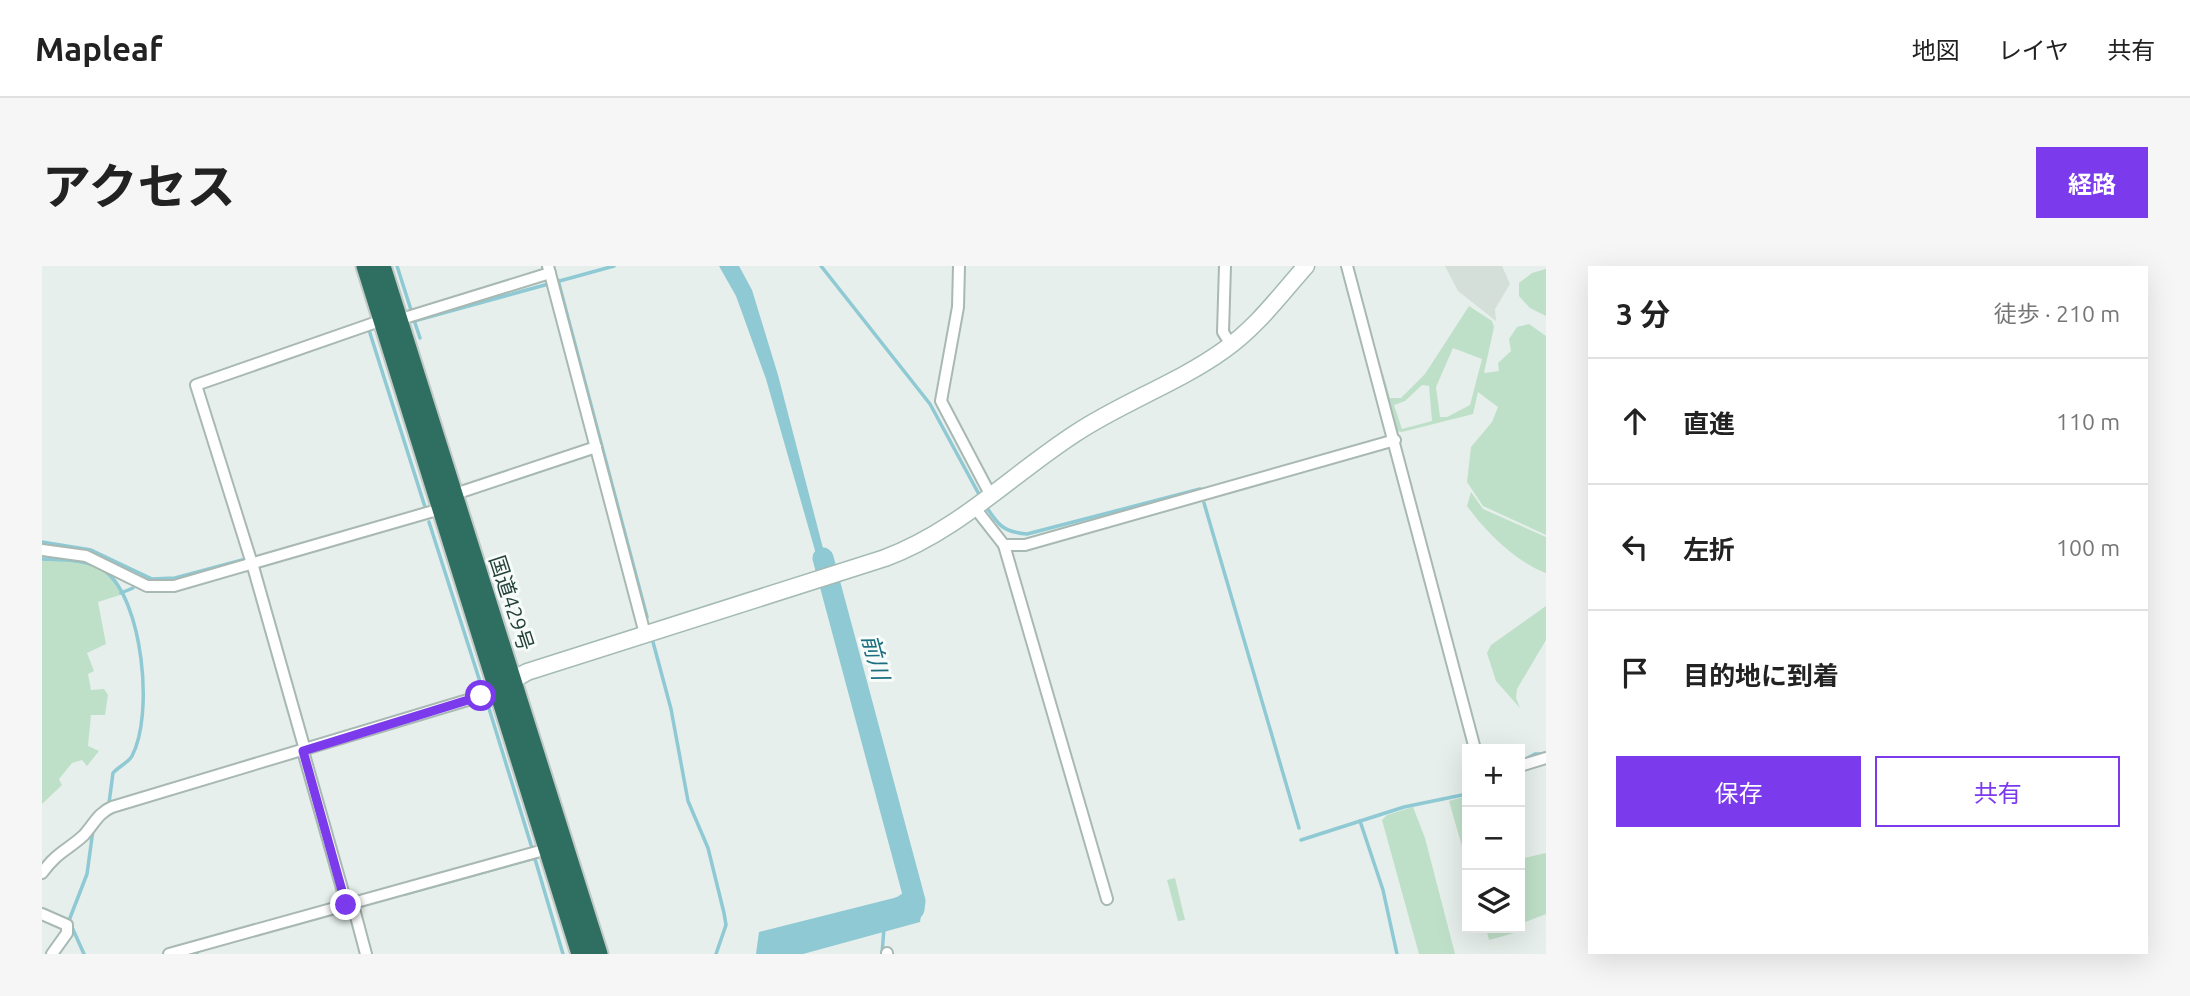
<!DOCTYPE html>
<html lang="ja">
<meta charset="utf-8">
<style>
body{margin:0;font-family:Ubuntu,"Noto Sans JP",sans-serif;background:#f6f6f6;color:#222}
.controls{position:absolute;right:21px;bottom:21px;display:grid;overflow:hidden;border-radius:0px;box-shadow:0 7px 28px #0002}
.controls button{width:63px;height:63px;display:grid;place-items:center;padding:0;border:0;border-bottom:2px solid #e0e0e0;background:#fff;color:#222;font:35px sans-serif}
.stop{position:absolute;width:21px;height:21px;margin:-16px;border:5px solid #7c3aed;border-radius:50%;background:#fff}
.stop.end{background:#7c3aed;border-color:#fff;box-shadow:0 2px 7px #0008}
.list{margin:0;padding:0;list-style:none}
h2{display:flex;justify-content:space-between;align-items:center;height:91px;margin:0;padding:0 28px;font-size:30px}
h2 small{font-size:23px;font-weight:400;color:#767676}
.list li{display:grid;grid-template-columns:46px 1fr auto;gap:21px;align-items:center;box-sizing:border-box;height:126px;padding:0 28px;border-top:2px solid #e0e0e0}
.list b{display:block;font-size:26px;white-space:nowrap}
.list em{font-size:23px;font-style:normal;color:#767676}
.actions{display:flex;gap:14px;padding:21px 28px}
.actions a{flex:1;padding:16px 0;border:2px solid #7c3aed;border-radius:0px;text-align:center;font-size:24px;color:#7c3aed}
.actions .main{background:#7c3aed;color:#fff}
.icon{flex:none;width:38px;height:38px;fill:none;stroke:currentColor;stroke-width:2;stroke-linecap:round;stroke-linejoin:round}
.map{position:relative;flex:none;width:1504px;height:688px;overflow:hidden;border-radius:0px}
header{display:flex;align-items:center;gap:42px;box-sizing:border-box;height:98px;padding:0 35px;background:#fff;border-bottom:2px solid #e0e0e0}
header strong{font-size:33px}
nav{display:flex;gap:38px;margin-inline-start:auto;font-size:24px}
.intro{display:flex;align-items:center;justify-content:space-between;box-sizing:border-box;height:168px;padding:0 42px}
h1{margin:0;font-size:49px}
.button{padding:18px 32px;border-radius:0px;background:#7c3aed;color:#fff;font-size:24px;font-weight:700}
main{display:flex;gap:42px;padding:0 42px}
aside{flex:1;background:#fff;border-radius:0px;box-shadow:0 7px 28px #0002}
.map>svg:first-child{display:block}
.built{fill:#d4dfda}
.green{fill:#bfe0c8;fill-rule:evenodd}
.water{fill:#8ec9d4}
.lines{fill:none;stroke-linecap:round;stroke-linejoin:round}
.stream{stroke:#8ec9d4;stroke-width:3.5}
.river{stroke:#8ec9d4;stroke-width:21}
.street-casing{stroke:#a8b8b2;stroke-width:14}
.secondary-casing{stroke:#a4bbb3;stroke-width:19}
.highway-casing{stroke:#c2cac8;stroke-width:23}
.street{stroke:#fff;stroke-width:10}
.secondary{stroke:#fff;stroke-width:16}
.highway{stroke:#2f6f62;stroke-width:19}
.route{stroke:#7c3aed;stroke-width:9}
.labels{text-anchor:middle;dominant-baseline:central;stroke-width:6;stroke-linejoin:round;paint-order:stroke}
.street-label{font-size:21px;fill:#24423a;stroke:#f7fbf9}
.water-label{font-size:23px;font-style:italic;fill:#1c6f80;stroke:#f7fbf9}
</style>
<header>
<strong>Mapleaf</strong>
<nav><a>地図</a><a>レイヤ</a><a>共有</a></nav>
</header>
<div class="intro"><h1>アクセス</h1><a class="button">経路</a></div>
<main>
<div class="map">
<svg width="1504" height="688" viewBox="0 0 1504 688">
<rect width="100%" height="100%" fill="#e6efeb"/>
<!-- built -->
<polygon class="built" points="1403,0 1460,0 1468,18 1453,43 1454,55 1416,25"/>
<!-- green -->
<g class="green">
<polygon points="1504,3 1504,50 1488,42 1477,30 1477,17 1490,7"/>
<path d="M 1427,40 L 1450,55 L 1452,61 L 1442,107 L 1457,105 L 1456,97 L 1469,85 L 1467,73 L 1475,61 L 1487,58 L 1504,70 L 1504,269 L 1441,240 L 1425,216 L 1429,181 L 1450,156 L 1456,141 L 1436,126 L 1431,148 L 1360,166 L 1354,165 L 1339,112 L 1341,107 L 1348,132 L 1359,132 L 1383,108 ZM 1411,82 L 1440,93 L 1428,139 L 1405,151 L 1398,151 L 1394,121 ZM 1380,119 L 1387,120 L 1390,155 L 1360,163 L 1352,139 L 1363,135 Z"/>
<path d="M 1429,226 L 1441,243 L 1504,271 L 1504,307 C 1474,296 1443,265 1425,240 Z"/>
<path d="M 0,290 C 31,294 63,293 79,324 L 78,329 L 56,336 L 64,378 L 45,387 L 52,405 L 46,408 L 49,424 L 62,423 L 66,429 L 63,449 L 49,449 L 46,480 L 57,485 L 45,500 L 40,494 L 30,497 L 17,513 L 20,519 L 0,538 Z"/>
<polygon points="1504,340 1504,374 1475,423 1474,432 1478,442 1454,415 1445,387 1449,379"/>
<polygon points="1425,530 1425,598 1407,535"/>
<polygon points="1371,541 1383,572 1413,688 1377,688 1340,554 1345,549"/>
<polygon points="1504,587 1504,648 1478,658 1478,593"/>
<polygon points="1133,612 1143,654 1136,655 1125,614"/>
<polygon points="1444,662 1476,662 1476,666 1447,674"/>
</g>
<!-- water -->
<g class="water">
<polygon points="677,0 697,0 710,24 736,109 789,313 782,316 724,113 694,30"/>
<path d="M 872,618 L 880,644 L 878,656 L 761,688 L 714,688 L 717,666 L 852,632 C 862,629 864,621 872,618 Z"/>
</g>
<g class="lines">
<!-- stream -->
<g class="stream">
<polyline points="355,0 370,47"/>
<polyline points="779,0 888,138 939,232"/>
<polyline points="516,14 605,351"/>
<polyline points="372,54 378,72"/>
<polyline points="372,55 572,0"/>
<polyline points="327,64 383,241"/>
<polyline points="1162,237 1257,562"/>
<path d="M 943,239 C 956,259 961,266 985,268 L 1158,223"/>
<polyline points="387,256 440,422"/>
<polyline points="0,276 49,284 110,313 133,312 204,293"/>
<path d="M 0,293 C 20,294 46,293 63,305 C 101,334 112,449 90,490 C 87,496 76,501 71,507 L 67,537"/>
<polyline points="79,327 91,322"/>
<polyline points="611,376 629,443 646,535 666,582 682,647 684,659 674,688"/>
<polyline points="445,436 490,582"/>
<polyline points="1480,495 1493,488 1502,488"/>
<polyline points="1318,555 1341,624 1355,688"/>
<polyline points="1259,574 1362,541 1425,528"/>
<polyline points="493,593 521,688"/>
<polyline points="363,628 493,592"/>
<polyline points="26,657 45,608 51,564"/>
<polyline points="29,659 42,688"/>
<polyline points="150,688 155,687"/>
<polyline points="840,688 842,662"/>
</g>
<!-- river -->
<polyline class="river" points="781,292 873,635 872,643 869,644"/>
<defs>
<g id="street">
<polyline points="506,0 603,368"/>
<polyline points="917,0 916,41 899,135 949,230"/>
<polyline points="1183,0 1181,66 1189,79"/>
<polyline points="1305,0 1433,483"/>
<polyline points="407,230 554,181"/>
<polyline points="933,242 962,279 1065,633"/>
<polyline points="962,279 983,279 1353,174"/>
<polyline points="0,284 44,290 105,320 132,320 402,242"/>
<polyline points="263,484 212,304 154,119 332,57 356,54 508,7"/>
<polyline points="261,485 305,640"/>
<polyline points="1478,500 1504,492"/>
<path d="M 0,607 C 15,586 26,584 42,569 C 52,558 56,547 70,541 L 439,430 L 460,420"/>
<polyline points="311,639 324,688"/>
<polyline points="0,648 25,659 25,667 10,688"/>
<polyline points="127,688 509,582"/>
<polyline points="845,688 845,687"/>
</g>
<path id="secondary" d="M 471,414 L 485,406 L 843,292 C 916,265 969,209 1034,167 C 1081,136 1136,117 1182,84 C 1215,61 1238,29 1264,0"/>
<g id="highway">
<polyline points="324,0 539,688"/>
<polyline points="339,0 556,688"/>
</g>
</defs>
<!-- street casing -->
<use href="#street" class="street-casing"/>
<!-- secondary casing -->
<use href="#secondary" class="secondary-casing"/>
<!-- highway casing -->
<use href="#highway" class="highway-casing"/>
<!-- street -->
<use href="#street" class="street"/>
<!-- secondary -->
<use href="#secondary" class="secondary"/>
<!-- highway -->
<use href="#highway" class="highway"/>
</g>
<g class="lines">
<!-- route -->
<polyline class="route" points="304,639 261,485 439,430"/>
</g>
<g class="labels">
<!-- street labels -->
<g class="street-label">
<text transform="translate(470 337) rotate(72)">国道429号</text>
</g>
<!-- water labels -->
<g class="water-label">
<text transform="translate(834 391) rotate(75)">前川</text>
</g>
</g>
</svg>
<div class="controls">
<button>+</button>
<button>−</button>
<button><svg class="icon" aria-label="layers" viewBox="0 0 24 24"><path d="M12 4l9 5-9 5-9-5zM3 14l9 5 9-5"/></svg></button>
</div>
<div class="stop" style="left:439px;top:430px"></div>
<div class="stop end" style="left:304px;top:639px"></div>
</div>
<aside>
<h2>3 分<small>徒歩 · 210 m</small></h2>
<ul class="list">
<li><svg class="icon" aria-label="ahead" viewBox="0 0 24 24"><path d="M12 20V5M6 11l6-6 6 6"/></svg><div><b>直進</b></div><em>110 m</em></li>
<li><svg class="icon" aria-label="left" viewBox="0 0 24 24"><path d="M17 20v-9H6M10 6l-5 5 5 5"/></svg><div><b>左折</b></div><em>100 m</em></li>
<li><svg class="icon" aria-label="arrive" viewBox="0 0 24 24"><path d="M6 21V4h12l-3 4 3 4H6"/></svg><div><b>目的地に到着</b></div></li>
</ul>
<div class="actions"><a class="main">保存</a><a>共有</a></div>
</aside>
</main>
